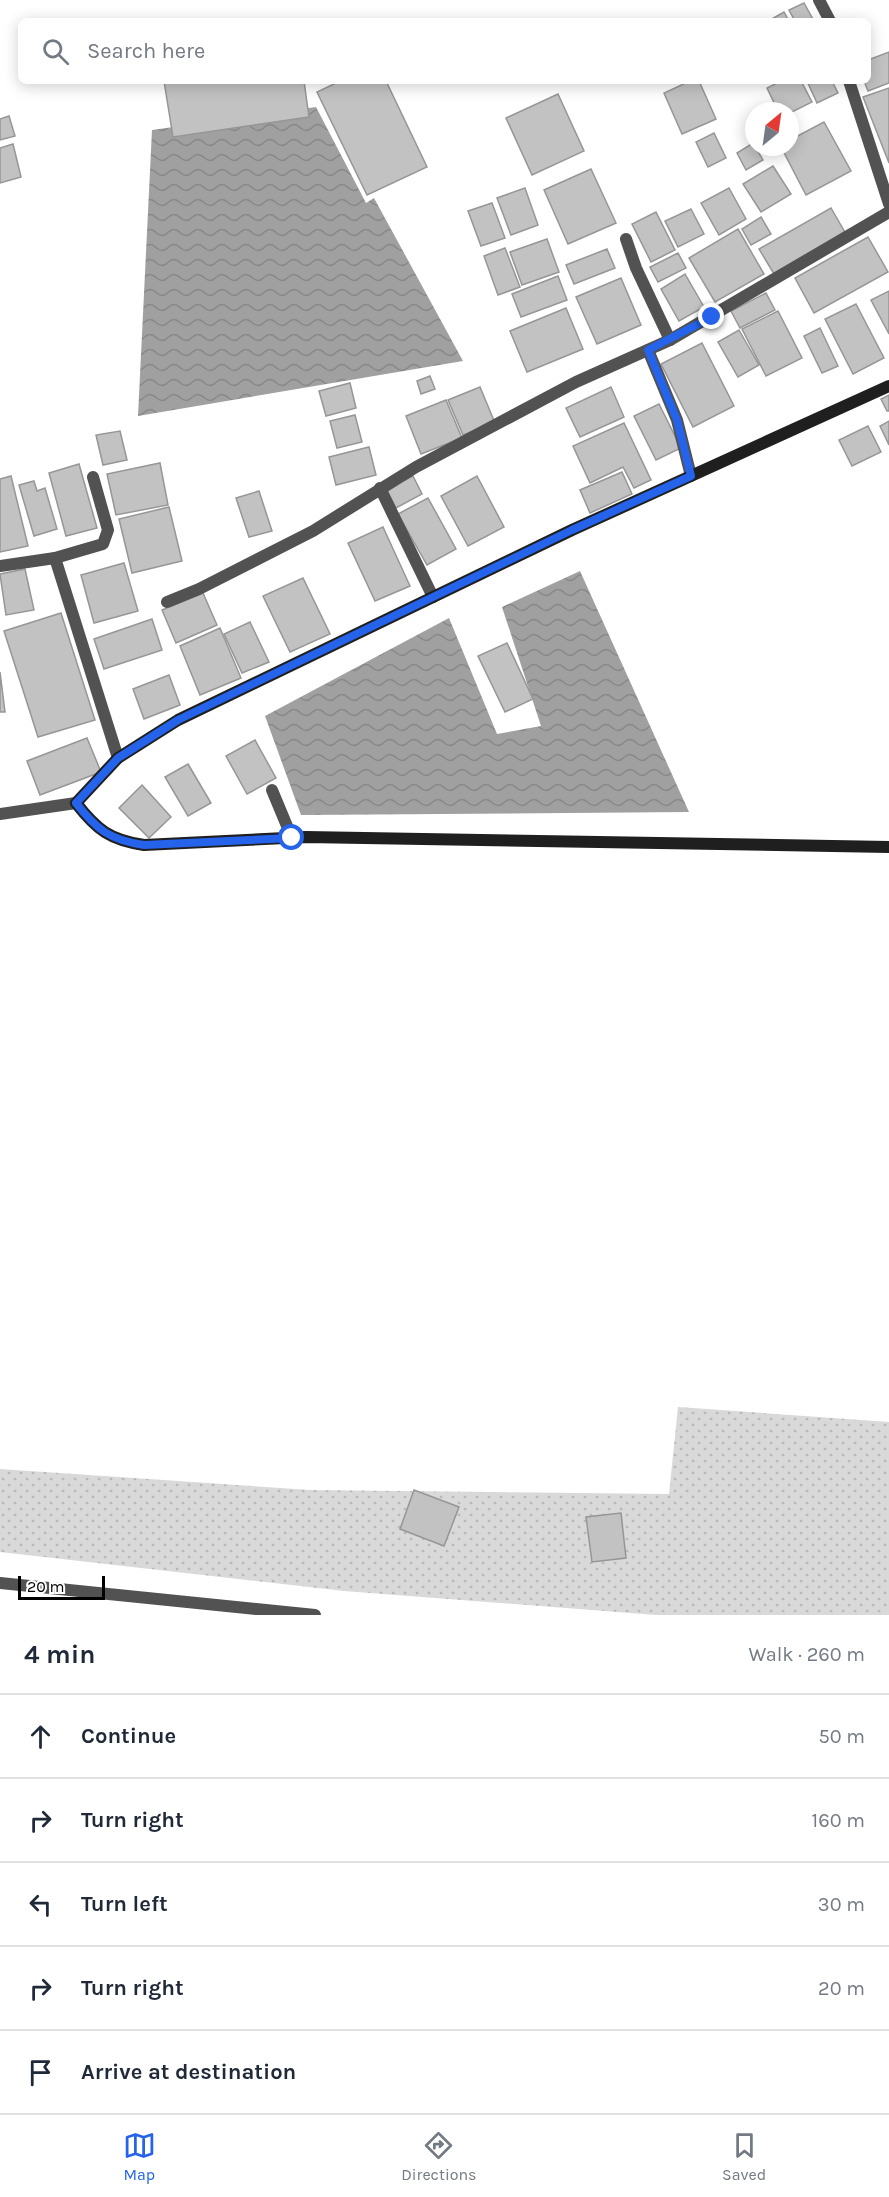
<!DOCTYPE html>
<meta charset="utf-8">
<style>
body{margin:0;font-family:Karla,sans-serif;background:#f2f2f3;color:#1f2937}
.compass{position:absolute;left:745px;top:102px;width:54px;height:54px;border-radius:50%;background:#fff;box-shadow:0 3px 15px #0003;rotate:29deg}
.scale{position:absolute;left:18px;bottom:15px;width:87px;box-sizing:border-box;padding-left:6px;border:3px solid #000;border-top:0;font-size:16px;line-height:21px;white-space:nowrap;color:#000;-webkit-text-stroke:4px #fff;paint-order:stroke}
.stop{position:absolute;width:18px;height:18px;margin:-14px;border:4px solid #2563eb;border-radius:50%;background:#fff}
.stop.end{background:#2563eb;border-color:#fff;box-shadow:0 2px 6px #0008}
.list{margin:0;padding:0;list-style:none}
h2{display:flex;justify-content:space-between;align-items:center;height:78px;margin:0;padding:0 24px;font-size:26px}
h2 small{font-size:20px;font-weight:400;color:#747a83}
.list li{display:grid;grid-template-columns:39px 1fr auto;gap:18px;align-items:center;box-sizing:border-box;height:84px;padding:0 24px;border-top:2px solid #e0e1e3}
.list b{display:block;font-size:22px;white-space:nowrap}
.list em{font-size:20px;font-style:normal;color:#747a83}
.icon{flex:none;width:33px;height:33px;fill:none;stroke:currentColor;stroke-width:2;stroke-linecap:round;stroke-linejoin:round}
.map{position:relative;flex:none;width:889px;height:1615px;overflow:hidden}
.search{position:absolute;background:#fff;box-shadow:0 3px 15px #0003;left:18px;right:18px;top:18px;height:66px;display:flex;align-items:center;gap:15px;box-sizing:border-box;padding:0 21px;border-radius:9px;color:#747a83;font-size:22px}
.sheet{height:498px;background:#fff}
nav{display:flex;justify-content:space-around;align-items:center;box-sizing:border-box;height:84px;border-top:2px solid #e0e1e3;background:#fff;font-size:16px;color:#747a83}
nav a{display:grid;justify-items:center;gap:3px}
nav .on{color:#2563eb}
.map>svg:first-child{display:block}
.grass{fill:url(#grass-dots)}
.water{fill:url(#water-waves)}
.building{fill:#c2c2c2;stroke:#969696;stroke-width:1.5}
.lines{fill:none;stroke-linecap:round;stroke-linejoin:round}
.lane{stroke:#525252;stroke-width:12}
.street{stroke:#525252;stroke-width:12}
.secondary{stroke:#1f1f1f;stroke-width:12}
.route{stroke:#2563eb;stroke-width:8}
</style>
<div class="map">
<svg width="889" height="1615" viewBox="0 0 889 1615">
<defs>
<pattern id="grass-dots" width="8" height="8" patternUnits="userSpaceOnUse" patternTransform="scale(1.5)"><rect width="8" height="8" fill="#d9d9d9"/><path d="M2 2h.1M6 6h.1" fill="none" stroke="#b8b8b8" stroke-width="1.8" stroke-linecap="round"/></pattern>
<pattern id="water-waves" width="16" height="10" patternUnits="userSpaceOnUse" patternTransform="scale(1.5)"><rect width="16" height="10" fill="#a0a0a0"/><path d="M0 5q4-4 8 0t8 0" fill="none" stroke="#888"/></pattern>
</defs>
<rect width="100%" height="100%" fill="#fff"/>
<!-- grass -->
<polygon class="grass" points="678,1407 889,1422 889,1615 656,1615 344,1591 0,1552 0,1469 310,1490 669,1494"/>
<!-- water -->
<g class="water">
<polygon points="316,107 366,203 374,198 463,361 138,416 152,130"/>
<polygon points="580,571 689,812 301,815 265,716 449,618 497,734 541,726 502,607"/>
</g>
<!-- building -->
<g class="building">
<polygon points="804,3 814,21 795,21 789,10"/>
<polygon points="784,12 789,21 768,21"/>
<polygon points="889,52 889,83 868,91 864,81 868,81 868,60"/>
<polygon points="164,81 304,81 309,117 173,137"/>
<polygon points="340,81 386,81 427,167 367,195 317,92"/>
<polygon points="690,81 699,81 716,119 682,134 664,93"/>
<polygon points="781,81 801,81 812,102 790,113 778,111 767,88"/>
<polygon points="807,81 832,81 838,93 817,103"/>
<polygon points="889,88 889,163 863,97"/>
<polygon points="558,94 584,151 532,175 506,118"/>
<polygon points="9,116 15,136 0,140 0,119"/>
<polygon points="824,122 851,171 806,195 781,147 790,147 790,140"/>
<polygon points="714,133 726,158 708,167 696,142"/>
<polygon points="753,143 763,160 746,170 737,153"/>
<polygon points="13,144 21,177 0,183 0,148"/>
<polygon points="773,166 791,194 761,212 743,184"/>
<polygon points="591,169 616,223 568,244 544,190"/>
<polygon points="525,188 538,225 511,235 497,198"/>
<polygon points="729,188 746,219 719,235 701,203"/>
<polygon points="492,203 505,238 481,246 468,211"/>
<polygon points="831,208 846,234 774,274 759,249"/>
<polygon points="691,209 704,234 678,247 665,221"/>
<polygon points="656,212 675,250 651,262 632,224"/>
<polygon points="761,217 771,234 751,245 742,229"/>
<polygon points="738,229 764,274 715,302 689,258"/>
<polygon points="868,237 888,272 814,313 795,278"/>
<polygon points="547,239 559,272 522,285 510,252"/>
<polygon points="505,248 520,287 498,295 484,256"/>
<polygon points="607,249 615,268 574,284 566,265"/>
<polygon points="678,253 686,268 658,282 650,267"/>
<polygon points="685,274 704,307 679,321 661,289"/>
<polygon points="558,276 567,300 521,317 512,294"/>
<polygon points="621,278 641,325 597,344 576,297"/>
<polygon points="889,291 889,334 871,300"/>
<polygon points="766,293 775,310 740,328 731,311"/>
<polygon points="856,304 884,358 853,374 825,319"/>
<polygon points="566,308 583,349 527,372 510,331"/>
<polygon points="778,311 802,358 766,376 742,329"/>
<polygon points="820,328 838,366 822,373 804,336"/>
<polygon points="739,330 759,365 738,377 718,342"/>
<polygon points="702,343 734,406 693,427 661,364"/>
<polygon points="430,376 435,389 421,394 417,381"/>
<polygon points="350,383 356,408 326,416 319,391"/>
<polygon points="480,387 495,423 463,435 448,400"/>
<polygon points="611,387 624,417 580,437 566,408"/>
<polygon points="889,395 889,411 887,411 881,399"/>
<polygon points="446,400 462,438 421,454 406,416"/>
<polygon points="659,404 681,448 656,460 634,416"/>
<polygon points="355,415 362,442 337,448 330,421"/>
<polygon points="889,421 889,445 880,426"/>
<polygon points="624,423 651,480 634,488 623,467 590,483 573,446"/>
<polygon points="868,426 881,452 852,466 839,440"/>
<polygon points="120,431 127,460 103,465 96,435"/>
<polygon points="369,447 376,475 336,485 329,457"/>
<polygon points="160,463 168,505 116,515 107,474"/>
<polygon points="79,464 97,528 66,536 49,473"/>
<polygon points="622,472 632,494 590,513 580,490"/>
<polygon points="11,476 28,546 0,552 0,479"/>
<polygon points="413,476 422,494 396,508 386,489"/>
<polygon points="477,476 504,527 468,546 441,496"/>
<polygon points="34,481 37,491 45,488 57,529 34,536 19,485"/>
<polygon points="259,491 272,531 249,537 236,498"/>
<polygon points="428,498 456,549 427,565 398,514"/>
<polygon points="169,507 182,561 132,573 119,519"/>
<polygon points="383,527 410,586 375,601 348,543"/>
<polygon points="124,563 138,611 94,623 81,575"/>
<polygon points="25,569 34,610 6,615 0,574"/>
<polygon points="303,578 330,634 290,652 263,596"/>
<polygon points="203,593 217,625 176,643 162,610"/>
<polygon points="61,613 95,720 38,737 4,631"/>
<polygon points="152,619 162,650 104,669 94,639"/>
<polygon points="250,622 269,662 242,673 224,634"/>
<polygon points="220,628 241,678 200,695 180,646"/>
<polygon points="507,643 533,699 505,712 478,656"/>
<polygon points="0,672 5,712 0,712"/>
<polygon points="169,675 180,705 144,719 133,689"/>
<polygon points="87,738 101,772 40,795 27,761"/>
<polygon points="255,740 276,778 247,794 226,756"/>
<polygon points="188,764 211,803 188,816 165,777"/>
<polygon points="142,785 171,817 149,838 119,808"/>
<polygon points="414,1490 459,1507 444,1546 400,1529"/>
<polygon points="621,1513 626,1558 592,1562 586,1517"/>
</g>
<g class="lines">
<!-- lane -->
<polyline class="lane" points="272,790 292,838"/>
<!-- street -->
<g class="street">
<polyline points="819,0 830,21"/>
<polyline points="849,81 889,204"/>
<polyline points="626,239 636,268 670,340 889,212"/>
<polyline points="648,350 677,420 691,476"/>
<polyline points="380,488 433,597"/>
<polyline points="55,558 118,758"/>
<polyline points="0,566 55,558 103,544 108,530 93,477"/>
<polyline points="167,602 199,589 313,531 416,467 576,382 670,340"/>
<polyline points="0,814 76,803"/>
<polyline points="0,1583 315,1615"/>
</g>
<!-- secondary -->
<path class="secondary" d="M 889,386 L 572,530 L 178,720 L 118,758 L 76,803 C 97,830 110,840 144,845 L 306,837 L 889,847"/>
</g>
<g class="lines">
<!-- route -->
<path class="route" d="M 292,838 L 144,845 C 110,840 97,830 76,803 L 118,758 L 178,720 L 572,530 L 691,476 L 677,420 L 648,350 L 712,317"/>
</g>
</svg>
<svg class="compass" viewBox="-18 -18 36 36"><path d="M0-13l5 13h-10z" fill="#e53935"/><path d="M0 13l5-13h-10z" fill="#747a83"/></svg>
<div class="scale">20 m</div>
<div class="stop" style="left:292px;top:838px"></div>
<div class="stop end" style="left:712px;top:317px"></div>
<div class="search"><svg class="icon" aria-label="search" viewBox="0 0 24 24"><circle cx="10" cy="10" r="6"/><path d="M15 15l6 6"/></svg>Search here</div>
</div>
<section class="sheet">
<h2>4 min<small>Walk · 260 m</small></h2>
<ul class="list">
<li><svg class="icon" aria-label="ahead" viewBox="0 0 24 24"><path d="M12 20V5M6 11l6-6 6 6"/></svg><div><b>Continue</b></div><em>50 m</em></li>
<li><svg class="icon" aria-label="right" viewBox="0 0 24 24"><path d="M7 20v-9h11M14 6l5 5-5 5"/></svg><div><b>Turn right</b></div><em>160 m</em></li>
<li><svg class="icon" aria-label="left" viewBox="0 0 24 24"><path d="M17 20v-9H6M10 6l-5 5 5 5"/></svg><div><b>Turn left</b></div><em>30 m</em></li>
<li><svg class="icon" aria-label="right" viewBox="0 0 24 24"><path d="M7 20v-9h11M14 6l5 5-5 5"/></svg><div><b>Turn right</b></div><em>20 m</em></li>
<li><svg class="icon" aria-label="arrive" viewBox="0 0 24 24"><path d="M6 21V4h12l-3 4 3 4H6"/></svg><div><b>Arrive at destination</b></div></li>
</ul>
</section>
<nav>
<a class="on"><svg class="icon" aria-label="map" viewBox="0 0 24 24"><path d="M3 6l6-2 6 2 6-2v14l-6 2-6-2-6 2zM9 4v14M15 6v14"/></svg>Map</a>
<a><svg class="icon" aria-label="directions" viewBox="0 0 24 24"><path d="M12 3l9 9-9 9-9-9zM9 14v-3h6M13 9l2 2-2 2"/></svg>Directions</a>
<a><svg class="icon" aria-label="saved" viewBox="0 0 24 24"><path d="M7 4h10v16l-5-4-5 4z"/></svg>Saved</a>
</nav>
